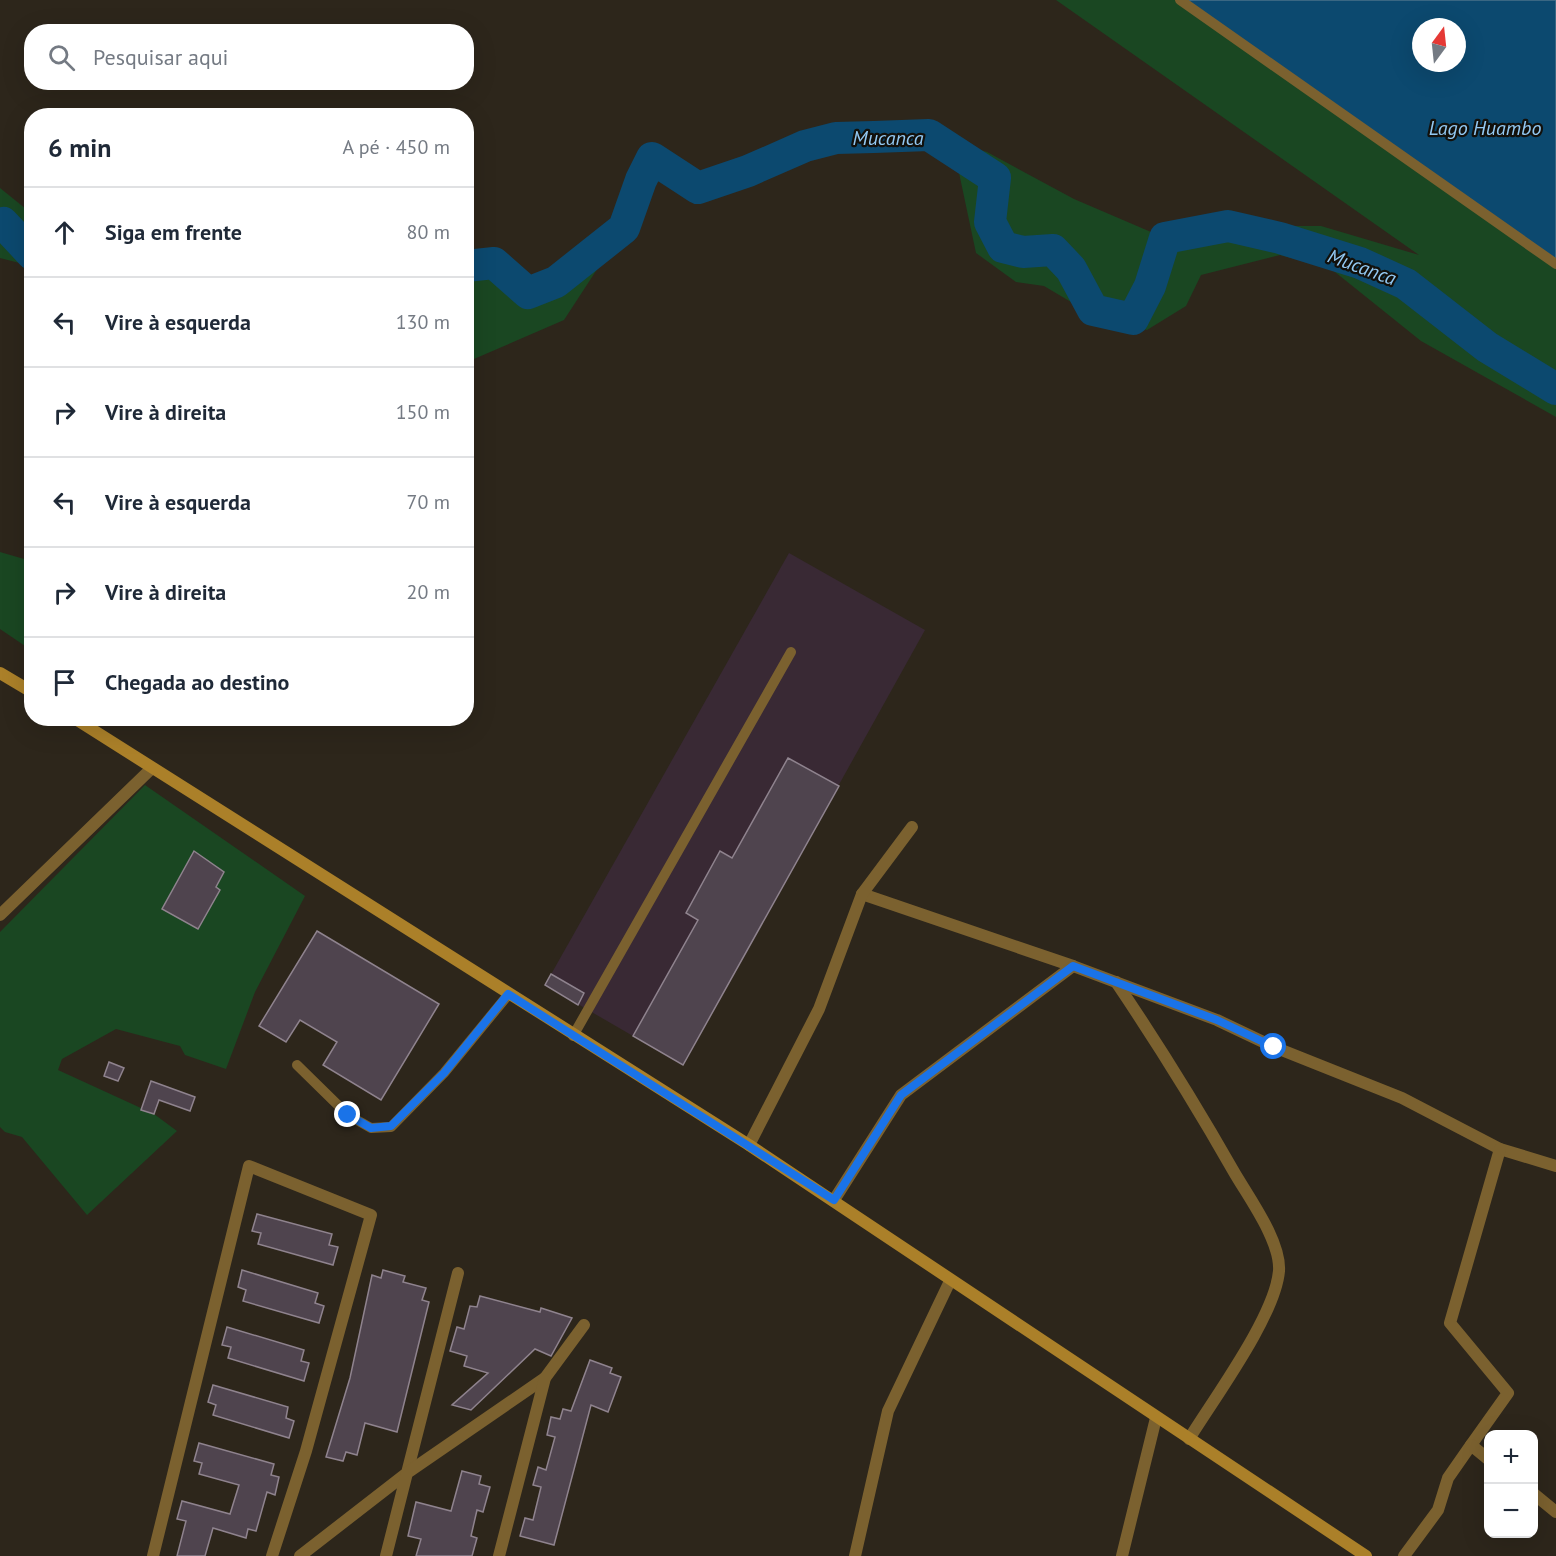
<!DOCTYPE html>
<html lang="pt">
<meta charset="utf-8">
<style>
body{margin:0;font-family:"PT Sans",sans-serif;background:#f6f6f7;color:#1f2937}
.controls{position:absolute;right:18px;bottom:18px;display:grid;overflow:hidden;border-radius:12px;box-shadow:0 6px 24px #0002}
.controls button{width:54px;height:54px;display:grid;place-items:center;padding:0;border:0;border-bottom:2px solid #e0e1e3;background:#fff;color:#1f2937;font:30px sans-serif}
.compass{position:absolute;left:1412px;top:18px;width:54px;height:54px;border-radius:50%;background:#fff;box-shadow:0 6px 24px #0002;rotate:15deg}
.stop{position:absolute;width:18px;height:18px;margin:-14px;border:4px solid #1a73e8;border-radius:50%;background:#fff}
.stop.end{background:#1a73e8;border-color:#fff;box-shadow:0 2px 6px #0008}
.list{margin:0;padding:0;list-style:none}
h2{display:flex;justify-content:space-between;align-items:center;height:78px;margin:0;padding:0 24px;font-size:26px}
h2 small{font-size:20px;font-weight:400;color:#747a83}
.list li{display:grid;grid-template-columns:39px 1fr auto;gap:18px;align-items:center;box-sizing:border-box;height:90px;padding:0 24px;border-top:2px solid #e0e1e3}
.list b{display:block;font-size:22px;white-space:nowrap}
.list em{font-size:20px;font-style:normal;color:#747a83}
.icon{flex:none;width:33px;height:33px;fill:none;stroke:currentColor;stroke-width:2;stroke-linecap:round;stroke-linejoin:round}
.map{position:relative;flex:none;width:1556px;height:1556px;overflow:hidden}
.search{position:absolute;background:#fff;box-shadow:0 6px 24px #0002;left:24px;top:24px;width:450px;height:66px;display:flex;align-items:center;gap:15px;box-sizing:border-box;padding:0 21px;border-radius:24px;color:#747a83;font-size:22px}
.panel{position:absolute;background:#fff;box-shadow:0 6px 24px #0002;left:24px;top:108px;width:450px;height:618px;border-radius:24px}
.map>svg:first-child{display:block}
.industrial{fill:#392934}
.green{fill:#1a4722;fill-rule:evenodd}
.water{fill:#0c496f;stroke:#49728b;stroke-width:1.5;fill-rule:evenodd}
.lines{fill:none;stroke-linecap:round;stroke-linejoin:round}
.river{stroke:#0c496f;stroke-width:32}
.building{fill:#4f444e;stroke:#8f838e;stroke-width:1.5}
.lane{stroke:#7b612f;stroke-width:10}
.street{stroke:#7b612f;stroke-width:12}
.secondary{stroke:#ab8029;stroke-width:12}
.route{stroke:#1a73e8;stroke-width:8}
.labels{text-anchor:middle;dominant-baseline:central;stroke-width:4.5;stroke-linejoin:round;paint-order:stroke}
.water-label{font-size:20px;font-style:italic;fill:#93c9f3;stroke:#12100b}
</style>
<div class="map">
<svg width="1556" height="1556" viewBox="0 0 1556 1556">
<rect width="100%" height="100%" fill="#2d261b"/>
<!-- industrial -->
<polygon class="industrial" points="789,553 925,630 683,1065 545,985"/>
<!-- green -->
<g class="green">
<path d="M 1056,0 L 1556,0 L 1556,417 L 1421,341 L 1330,268 L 1280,255 L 1201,275 L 1186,306 L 1147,330 L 1093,315 L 1044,286 L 1016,282 L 976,253 L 958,168 L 934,147 L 825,149 L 753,186 L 698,188 L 748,171 L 805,146 L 836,138 L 929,135 L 987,152 L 1074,199 L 1165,238 L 1228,226 L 1321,226 L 1419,255 ZM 1421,27 L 1457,27 L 1457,63 L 1421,63 Z"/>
<polygon points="0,188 31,213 31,266 0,258"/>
<polygon points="624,228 564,320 467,362 467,266 494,263 529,293 556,282"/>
<polygon points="0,552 31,561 31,650 0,629"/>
<polygon points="145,785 305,896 255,992 226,1069 185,1055 180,1046 116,1029 62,1059 58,1070 154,1114 177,1131 87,1215 22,1137 5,1132 0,1127 0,932"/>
</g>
<!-- water -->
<path class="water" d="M 1180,0 L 1556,0 L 1556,264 ZM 1421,27 L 1457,27 L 1457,63 L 1421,63 Z"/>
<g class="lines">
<!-- river -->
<g class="river">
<polyline points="0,224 3,223 32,254"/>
<polyline points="466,266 494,263 528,293 556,282 624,228 641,180 652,158 698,188 748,171 805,146 836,138 874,137 929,135 995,178 990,222 1003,247 1023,252 1053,250 1071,269 1093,310 1133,319 1150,286 1165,238 1228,226 1280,238 1360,263 1406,284 1487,347 1556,389"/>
</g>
</g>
<!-- building -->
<g class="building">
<polygon points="788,758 839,786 683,1065 633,1036 698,920 686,913 720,851 732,858"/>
<polygon points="194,851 224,872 216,887 220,890 198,929 162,909"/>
<polygon points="317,931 439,1004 381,1100 323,1065 337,1042 300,1020 286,1042 259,1026"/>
<polygon points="551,974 584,993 578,1005 545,985"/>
<polygon points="109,1062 124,1068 118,1081 104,1076"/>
<polygon points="151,1081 195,1097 190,1111 159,1100 154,1114 141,1110"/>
<polygon points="257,1214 332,1234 329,1245 338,1247 333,1265 258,1244 261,1233 252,1231"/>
<polygon points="242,1270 318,1293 315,1303 324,1306 319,1323 243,1301 246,1290 238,1287"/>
<polygon points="383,1270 405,1276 403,1282 426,1288 422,1300 429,1302 397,1432 365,1423 357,1455 346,1452 343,1461 326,1457 350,1378 372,1275 381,1278"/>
<polygon points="480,1296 540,1312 541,1308 572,1318 551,1356 535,1349 471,1410 452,1405 488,1373 464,1366 467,1356 450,1351 457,1327 464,1329 470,1306 477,1307"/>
<polygon points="227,1327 304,1350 301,1361 309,1363 304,1381 228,1358 231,1347 222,1345"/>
<polygon points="590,1360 612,1368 610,1373 621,1377 608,1412 591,1405 554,1545 520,1536 525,1518 533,1520 541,1487 533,1485 538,1467 546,1470 555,1437 547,1435 551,1417 560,1419 563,1409 571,1411"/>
<polygon points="213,1385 288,1407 286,1418 294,1421 289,1438 213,1415 216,1405 208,1402"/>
<polygon points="199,1443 274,1464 271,1475 279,1477 275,1495 267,1492 256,1531 248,1529 246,1538 213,1528 205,1556 177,1556 186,1521 177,1519 182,1501 230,1514 239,1485 199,1474 202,1463 194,1461"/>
<polygon points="462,1471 481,1476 479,1484 490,1487 483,1512 477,1510 471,1536 477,1538 472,1556 416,1556 421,1539 408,1536 416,1502 451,1511"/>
</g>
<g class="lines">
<!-- lane -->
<g class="lane">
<polyline points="1180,0 1556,264"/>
<polyline points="573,1036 791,652"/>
<polyline points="297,1065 348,1115 371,1128 391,1127 444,1073 508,995"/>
</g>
<!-- street -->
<g class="street">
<polyline points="862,894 1073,966 1217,1020 1274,1047 1402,1098 1500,1149 1556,1166"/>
<polyline points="0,915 152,768"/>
<path d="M 1116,982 C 1158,1044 1197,1107 1234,1172 C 1249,1198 1281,1241 1279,1271 C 1275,1316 1215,1397 1189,1439"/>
<polyline points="749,1145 819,1009 862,894 912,827"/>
<polyline points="834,1200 901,1095 1073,966"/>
<polyline points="1471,1445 1508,1393 1450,1323 1500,1149"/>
<polyline points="1534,1494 1556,1512"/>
<polyline points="153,1556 249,1166 371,1215 306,1451 272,1556"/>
<polyline points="300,1556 407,1473 458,1273"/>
<polyline points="386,1556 407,1473 545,1378"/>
<polyline points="499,1556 545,1378 584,1325"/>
<polyline points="855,1556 888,1411 950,1281"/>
<polyline points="1122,1556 1156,1418"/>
<polyline points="1404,1556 1438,1510 1448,1478 1471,1445 1488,1459"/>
</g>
<!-- secondary -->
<g class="secondary">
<polyline points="0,673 32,692"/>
<polyline points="74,718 749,1145 1366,1556"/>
</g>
</g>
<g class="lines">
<!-- route -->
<polyline class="route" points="348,1115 371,1128 391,1126 444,1073 508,994 834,1200 901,1095 1073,966 1217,1020 1274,1047"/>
</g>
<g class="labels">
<!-- water labels -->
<g class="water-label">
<text x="1485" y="128">Lago Huambo</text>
<text x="888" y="138">Mucanca</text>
<text transform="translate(1362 267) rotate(20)">Mucanca</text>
</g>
</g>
</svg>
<div class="controls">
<button>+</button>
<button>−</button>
</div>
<svg class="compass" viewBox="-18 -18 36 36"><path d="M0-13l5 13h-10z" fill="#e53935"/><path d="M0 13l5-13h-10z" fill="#747a83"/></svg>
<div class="stop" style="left:1274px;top:1047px"></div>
<div class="stop end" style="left:348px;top:1115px"></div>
<div class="search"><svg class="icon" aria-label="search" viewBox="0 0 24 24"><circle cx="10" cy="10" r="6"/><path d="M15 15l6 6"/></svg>Pesquisar aqui</div>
<section class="panel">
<h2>6 min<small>A pé · 450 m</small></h2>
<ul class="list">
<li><svg class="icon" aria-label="ahead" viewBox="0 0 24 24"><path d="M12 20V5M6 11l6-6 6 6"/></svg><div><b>Siga em frente</b></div><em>80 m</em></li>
<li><svg class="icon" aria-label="left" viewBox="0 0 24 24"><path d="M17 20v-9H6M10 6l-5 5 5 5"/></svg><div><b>Vire à esquerda</b></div><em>130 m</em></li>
<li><svg class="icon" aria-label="right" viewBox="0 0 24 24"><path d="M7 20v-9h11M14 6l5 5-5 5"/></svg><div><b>Vire à direita</b></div><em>150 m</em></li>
<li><svg class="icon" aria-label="left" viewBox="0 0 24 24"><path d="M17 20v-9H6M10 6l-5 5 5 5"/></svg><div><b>Vire à esquerda</b></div><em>70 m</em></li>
<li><svg class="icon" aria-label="right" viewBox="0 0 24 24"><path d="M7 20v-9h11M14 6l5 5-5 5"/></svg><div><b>Vire à direita</b></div><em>20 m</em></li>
<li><svg class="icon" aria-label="arrive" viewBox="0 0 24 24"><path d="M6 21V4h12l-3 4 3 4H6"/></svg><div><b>Chegada ao destino</b></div></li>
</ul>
</section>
</div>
